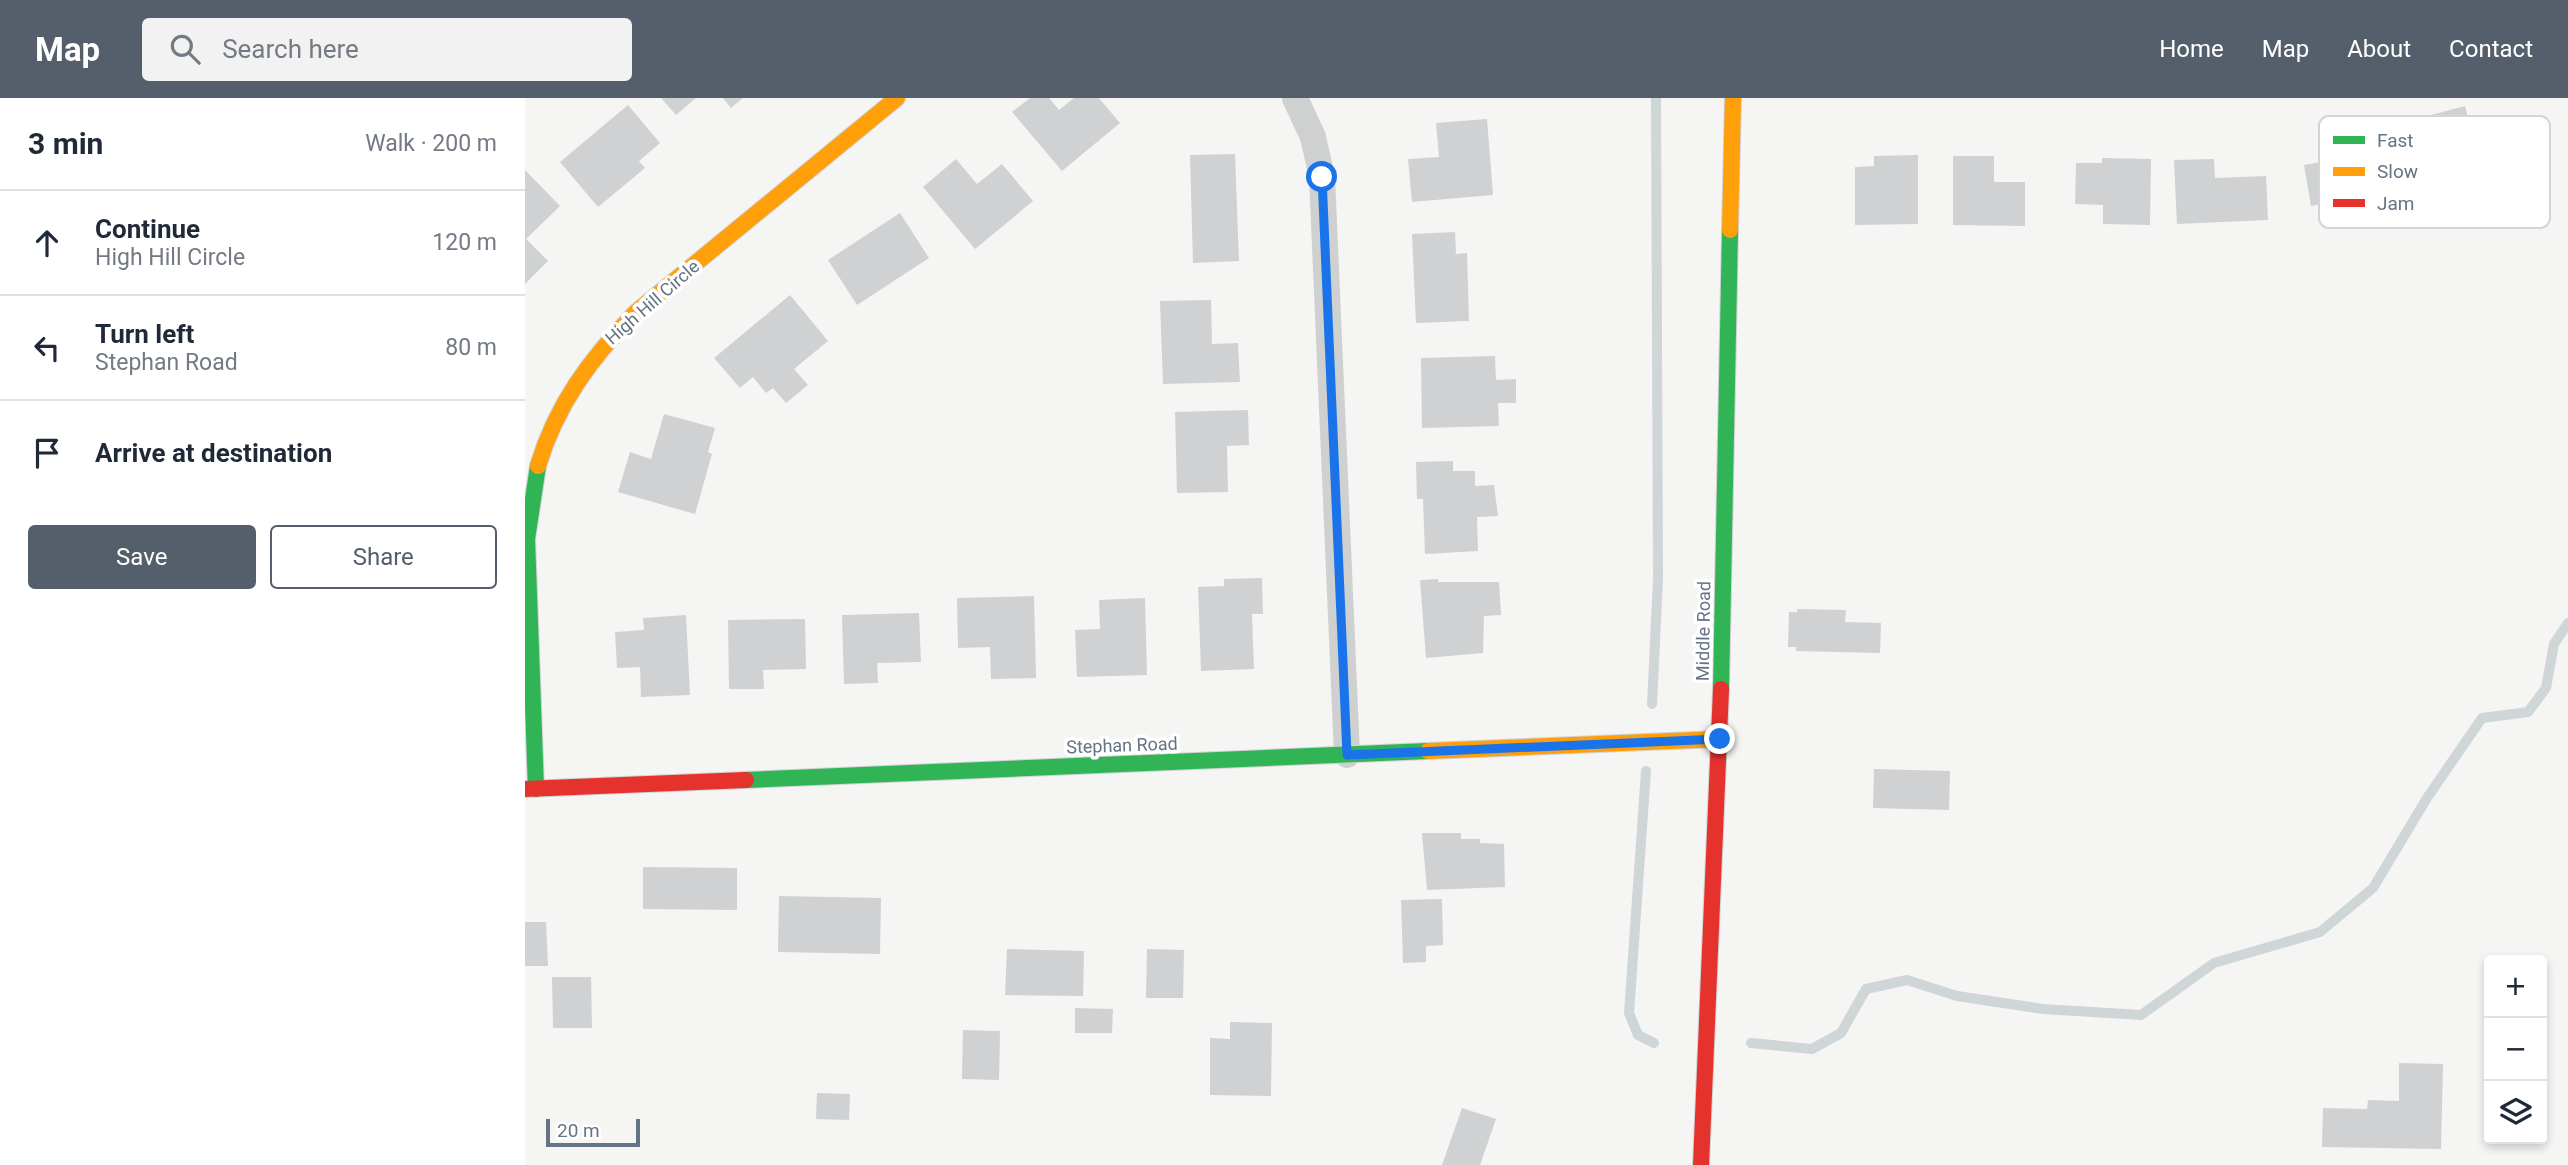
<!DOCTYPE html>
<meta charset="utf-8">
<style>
body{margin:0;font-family:Roboto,sans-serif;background:#f2f2f3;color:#1f2937}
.controls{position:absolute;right:21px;bottom:21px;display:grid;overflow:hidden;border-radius:7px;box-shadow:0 4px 10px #0003}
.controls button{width:63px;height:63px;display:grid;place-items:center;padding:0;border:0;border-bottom:2px solid #e0e1e3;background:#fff;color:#1f2937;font:35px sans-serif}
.scale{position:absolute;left:21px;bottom:18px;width:94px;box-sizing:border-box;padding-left:7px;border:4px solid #647485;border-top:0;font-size:19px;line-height:24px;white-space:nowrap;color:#647485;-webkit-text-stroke:5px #fff;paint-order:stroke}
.stop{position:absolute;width:21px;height:21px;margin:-16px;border:5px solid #1a73e8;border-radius:50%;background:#fff}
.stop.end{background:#1a73e8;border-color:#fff;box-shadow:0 2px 7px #0008}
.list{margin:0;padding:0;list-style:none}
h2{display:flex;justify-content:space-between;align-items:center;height:91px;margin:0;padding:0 28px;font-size:30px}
h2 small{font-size:23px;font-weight:400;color:#747a83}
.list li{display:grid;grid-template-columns:46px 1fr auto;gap:21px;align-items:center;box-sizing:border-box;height:105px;padding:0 28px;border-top:2px solid #e0e1e3}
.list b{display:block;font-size:26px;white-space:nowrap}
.list p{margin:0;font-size:23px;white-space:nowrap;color:#747a83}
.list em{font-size:23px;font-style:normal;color:#747a83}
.actions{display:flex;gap:14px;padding:21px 28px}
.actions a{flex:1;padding:16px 0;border:2px solid #555f6c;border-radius:7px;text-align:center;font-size:24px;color:#555f6c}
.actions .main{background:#555f6c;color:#fff}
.icon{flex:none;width:38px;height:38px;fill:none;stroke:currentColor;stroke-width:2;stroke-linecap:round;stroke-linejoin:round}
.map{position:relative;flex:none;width:2043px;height:1067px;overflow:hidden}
header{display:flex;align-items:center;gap:42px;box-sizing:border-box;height:98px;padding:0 35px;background:#555f6c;color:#fff}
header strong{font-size:33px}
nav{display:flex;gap:38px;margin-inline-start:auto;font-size:24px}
.search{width:490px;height:63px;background:#f2f2f3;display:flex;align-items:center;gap:18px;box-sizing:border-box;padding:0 24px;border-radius:7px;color:#747a83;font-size:26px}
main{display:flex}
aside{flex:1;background:#fff}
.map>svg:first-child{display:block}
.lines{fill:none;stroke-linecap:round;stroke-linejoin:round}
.stream{stroke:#ced6d8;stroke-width:10}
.building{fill:#d0d1d2}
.fast-casing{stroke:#d0d2d3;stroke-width:18}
.slow-casing{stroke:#d0d2d3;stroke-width:18}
.jam-casing{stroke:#d0d2d3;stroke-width:18}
.street{stroke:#cfd0d0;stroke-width:26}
.fast{stroke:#30b455;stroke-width:16}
.slow{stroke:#ff9f0a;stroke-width:16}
.jam{stroke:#e5322d;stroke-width:16}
.route{stroke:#1a73e8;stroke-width:9}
.labels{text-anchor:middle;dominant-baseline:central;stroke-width:7;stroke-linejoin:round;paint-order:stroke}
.street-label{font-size:18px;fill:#647485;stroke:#fff}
.key{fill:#fff;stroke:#d0d5da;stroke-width:2}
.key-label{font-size:19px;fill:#647485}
</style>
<header>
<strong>Map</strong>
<div class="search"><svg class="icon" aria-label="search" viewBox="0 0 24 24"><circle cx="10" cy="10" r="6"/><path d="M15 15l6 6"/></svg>Search here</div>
<nav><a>Home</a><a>Map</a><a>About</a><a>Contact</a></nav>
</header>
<main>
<aside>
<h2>3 min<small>Walk · 200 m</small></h2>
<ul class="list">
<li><svg class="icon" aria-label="ahead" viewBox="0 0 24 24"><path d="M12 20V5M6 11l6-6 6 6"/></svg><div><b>Continue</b><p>High Hill Circle</p></div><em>120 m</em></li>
<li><svg class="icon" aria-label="left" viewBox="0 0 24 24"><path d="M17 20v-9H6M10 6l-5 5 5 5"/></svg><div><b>Turn left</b><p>Stephan Road</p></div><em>80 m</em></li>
<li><svg class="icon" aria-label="arrive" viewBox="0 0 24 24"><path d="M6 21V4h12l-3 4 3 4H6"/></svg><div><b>Arrive at destination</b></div></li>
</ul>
<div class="actions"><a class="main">Save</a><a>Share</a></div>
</aside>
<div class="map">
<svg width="2043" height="1067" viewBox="0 0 2043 1067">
<rect width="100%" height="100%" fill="#f5f5f4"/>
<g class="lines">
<!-- stream -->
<g class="stream">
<polyline points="1127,606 1133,481 1131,0"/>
<polyline points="1121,673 1104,915 1113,937 1129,945"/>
<polyline points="1226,945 1287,951 1316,935 1341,891 1382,882 1432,898 1518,911 1616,917 1689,865 1795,834 1848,790 1902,700 1957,620 2003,614 2021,590 2029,546 2043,525"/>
</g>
</g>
<!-- building -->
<g class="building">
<polygon points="136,0 171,0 151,17"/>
<polygon points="198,0 218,0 206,10"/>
<polygon points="505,0 524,0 534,12 549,0 574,0 595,25 537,73 487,14"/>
<polygon points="103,7 135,45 114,63 120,70 73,109 35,64"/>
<polygon points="1940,8 1951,52 1887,69 1876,25"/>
<polygon points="962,21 968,97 887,104 883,61 914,59 911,25"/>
<polygon points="1849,37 1863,115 1817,123 1813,103 1786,108 1779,67 1807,62 1804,45"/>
<polygon points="710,56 714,163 668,165 665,57"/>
<polygon points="1393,57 1393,126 1330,127 1330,69 1349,68 1349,58"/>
<polygon points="1428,58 1469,58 1469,84 1500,84 1500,128 1428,127"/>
<polygon points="1577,60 1626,61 1625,127 1578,126 1578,107 1550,106 1551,65 1577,65"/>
<polygon points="431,61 452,86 477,66 508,103 450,151 398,89"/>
<polygon points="1689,61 1690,80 1741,78 1743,122 1652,126 1649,62"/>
<polygon points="0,72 35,108 1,141 23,163 0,186"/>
<polygon points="375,115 404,160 332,207 303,162"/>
<polygon points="930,134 931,156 942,155 944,223 891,225 887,136"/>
<polygon points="265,197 303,243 269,271 283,287 261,305 248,290 241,295 228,279 215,290 189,260"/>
<polygon points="686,202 687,246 713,245 715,284 638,286 635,203"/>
<polygon points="970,258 971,282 991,281 991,305 973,305 974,328 897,330 896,260"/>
<polygon points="723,312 724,347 702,348 703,394 652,395 650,314"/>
<polygon points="139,316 190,330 183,354 187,356 170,416 93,394 105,354 126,361"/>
<polygon points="928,363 928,373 950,373 950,388 969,387 973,418 952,419 953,453 900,456 898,401 892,401 891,364"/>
<polygon points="737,480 738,516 727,516 729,571 676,573 673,489 699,488 699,481"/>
<polygon points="913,481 913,484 974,484 976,517 959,518 958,555 901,560 895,482"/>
<polygon points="509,498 511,580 466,581 465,549 433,550 432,500"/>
<polygon points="620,500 622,577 552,579 550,532 575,531 574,502"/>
<polygon points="1272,511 1321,512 1320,524 1356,525 1355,555 1271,553 1271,549 1263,549 1264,514 1272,514"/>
<polygon points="394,515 396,564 352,565 353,585 319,586 317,517"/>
<polygon points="161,517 165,597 116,599 115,569 92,570 90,534 119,532 118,520"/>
<polygon points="280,521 281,571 238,572 239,591 204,591 203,522"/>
<polygon points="1349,671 1425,673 1424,712 1348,710"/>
<polygon points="897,735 936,735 936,741 955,741 955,745 979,746 980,789 902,792"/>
<polygon points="118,769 212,770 212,812 118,811"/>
<polygon points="254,798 356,800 355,856 253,854"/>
<polygon points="917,801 918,847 901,848 901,864 878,865 876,802"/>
<polygon points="0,824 21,824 23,868 0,868"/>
<polygon points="482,851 559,853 558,898 480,897"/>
<polygon points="622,851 659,852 658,900 621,900"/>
<polygon points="27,879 66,879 67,930 28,930"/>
<polygon points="550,910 588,911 587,935 550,935"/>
<polygon points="705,924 747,925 746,998 685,997 685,940 705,941"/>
<polygon points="438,932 475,933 474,982 437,981"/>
<polygon points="1874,965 1918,966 1916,1051 1797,1049 1798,1010 1842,1011 1843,1002 1874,1003"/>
<polygon points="292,995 325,996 324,1022 291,1021"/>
<polygon points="937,1010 971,1021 955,1067 917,1067"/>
</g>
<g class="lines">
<defs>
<g id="fast">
<polyline points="1196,591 1205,132"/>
<polyline points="221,682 903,653"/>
<polyline points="11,691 2,441 13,368"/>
</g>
<g id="slow">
<polyline points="1205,132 1208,0"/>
<path d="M 13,368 C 31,307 66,260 110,215 L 372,0"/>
<polyline points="903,653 1195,641"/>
</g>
<g id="jam">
<polyline points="0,691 221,682"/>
<polyline points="1176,1067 1196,591"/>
</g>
</defs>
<!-- fast casing -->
<use href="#fast" class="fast-casing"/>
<!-- slow casing -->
<use href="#slow" class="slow-casing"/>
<!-- jam casing -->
<use href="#jam" class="jam-casing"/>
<!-- street -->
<polyline class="street" points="770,0 788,39 797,79 822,657"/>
<!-- fast -->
<use href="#fast" class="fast"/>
<!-- slow -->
<use href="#slow" class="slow"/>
<!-- jam -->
<use href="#jam" class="jam"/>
</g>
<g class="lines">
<!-- route -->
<polyline class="route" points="797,79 822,657 1195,641"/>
</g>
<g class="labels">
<!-- street labels -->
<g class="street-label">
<text transform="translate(127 204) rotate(-41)">High Hill Circle</text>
<text transform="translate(1178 533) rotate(-89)">Middle Road</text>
<text transform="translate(597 647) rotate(-2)">Stephan Road</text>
</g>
</g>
<!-- legend -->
<rect x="1794" y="18" width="231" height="112" rx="10" class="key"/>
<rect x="1808" y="38" width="32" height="8" fill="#30b455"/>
<rect x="1808" y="69" width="32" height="9" fill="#ff9f0a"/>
<rect x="1808" y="101" width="32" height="8" fill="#e5322d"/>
<g class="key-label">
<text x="1852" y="49">Fast</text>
<text x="1852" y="80">Slow</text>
<text x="1852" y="112">Jam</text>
</g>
</svg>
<div class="controls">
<button>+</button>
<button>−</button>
<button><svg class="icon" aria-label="layers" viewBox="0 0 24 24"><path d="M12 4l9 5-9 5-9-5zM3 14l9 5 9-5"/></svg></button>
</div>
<div class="scale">20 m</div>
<div class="stop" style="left:797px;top:79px"></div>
<div class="stop end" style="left:1195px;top:641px"></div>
</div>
</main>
